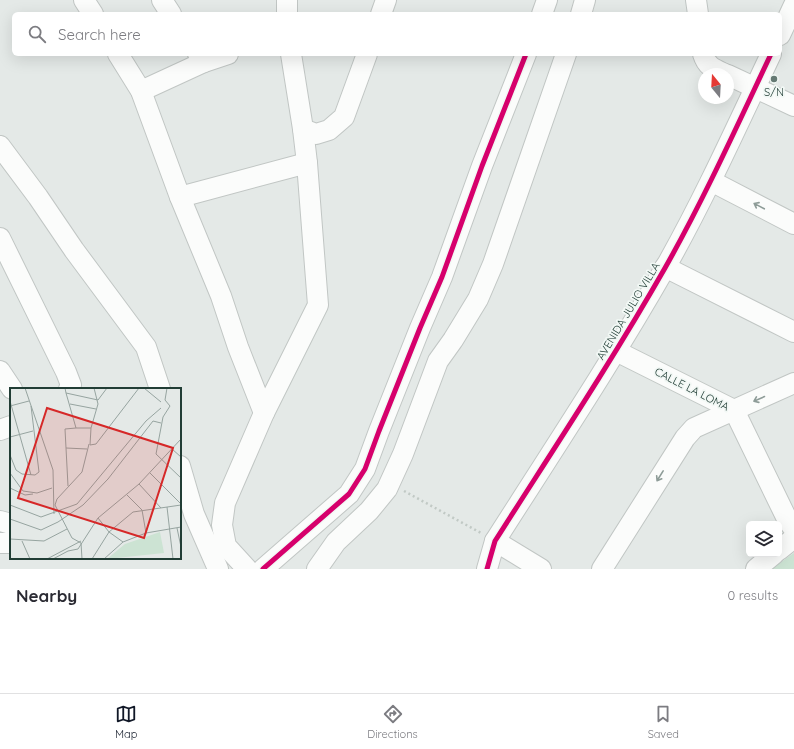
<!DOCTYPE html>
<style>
body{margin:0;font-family:Quicksand,sans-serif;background:#f7f7f7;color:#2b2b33}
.controls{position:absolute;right:12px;bottom:12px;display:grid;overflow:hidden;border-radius:6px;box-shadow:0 4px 16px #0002}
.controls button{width:36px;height:36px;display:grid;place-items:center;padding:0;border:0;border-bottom:1px solid #e1e1e2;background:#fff;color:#2b2b33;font:20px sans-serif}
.compass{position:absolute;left:698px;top:68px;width:36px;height:36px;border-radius:50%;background:#fff;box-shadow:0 4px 16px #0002;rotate:342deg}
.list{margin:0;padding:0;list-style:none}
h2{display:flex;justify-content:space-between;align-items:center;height:52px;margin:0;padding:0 16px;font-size:17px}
h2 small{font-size:13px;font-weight:400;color:#7c7c81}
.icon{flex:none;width:22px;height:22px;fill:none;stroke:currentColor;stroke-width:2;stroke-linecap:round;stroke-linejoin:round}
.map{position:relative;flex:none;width:794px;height:569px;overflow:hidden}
.search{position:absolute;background:#fff;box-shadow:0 4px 16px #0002;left:12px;right:12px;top:12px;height:44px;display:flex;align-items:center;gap:10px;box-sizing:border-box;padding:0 14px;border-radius:6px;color:#7c7c81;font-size:15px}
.sheet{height:124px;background:#fff}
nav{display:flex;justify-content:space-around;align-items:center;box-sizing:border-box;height:56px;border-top:1px solid #e1e1e2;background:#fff;font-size:11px;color:#7c7c81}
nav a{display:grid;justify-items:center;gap:2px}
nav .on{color:#111827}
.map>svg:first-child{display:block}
.green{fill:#cce3d3}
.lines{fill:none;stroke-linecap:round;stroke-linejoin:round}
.minor-casing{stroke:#c1c6c4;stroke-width:22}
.path{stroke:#c1c9c5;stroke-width:2.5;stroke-dasharray:2 3;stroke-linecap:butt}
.minor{stroke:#fbfcfb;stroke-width:20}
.cycleway-casing{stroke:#f2f8f5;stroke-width:8}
.cycleway{stroke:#d6006c;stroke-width:5}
.oneway{stroke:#8e9c98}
.poi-dot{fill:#657973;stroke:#f2f8f5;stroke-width:1.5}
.labels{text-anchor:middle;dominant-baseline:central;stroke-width:3.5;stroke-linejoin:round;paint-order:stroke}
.poi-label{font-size:11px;fill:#213d35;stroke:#f2f8f5}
.street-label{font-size:11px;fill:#213d35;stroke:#f2f8f5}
.inset-road{fill:none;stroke:#96a4a0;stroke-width:1}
.view{fill:#d62828;fill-opacity:0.15;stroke:#d62828;stroke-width:2}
.inset-edge{fill:none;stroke:#213d35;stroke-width:2}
</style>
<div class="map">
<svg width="794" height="569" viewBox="0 0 794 569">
<rect width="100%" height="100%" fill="#e4e9e7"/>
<!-- green -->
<polygon class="green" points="794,553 794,569 772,569 781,562"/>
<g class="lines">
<defs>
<g id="minor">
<polyline points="84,0 93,14"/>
<polyline points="162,0 171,14"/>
<polyline points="287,0 287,14"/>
<polyline points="696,0 698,14"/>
<polyline points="381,14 386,0"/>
<polyline points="542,14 547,0"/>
<polyline points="581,14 585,0"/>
<polyline points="780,35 794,5"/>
<polyline points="118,54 141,91 180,197 221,296 238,347 264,413"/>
<polyline points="198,54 204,62 228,54"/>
<polyline points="291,54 303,129 316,134 329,130 344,117 367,54"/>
<path d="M 703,54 C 707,67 714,69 725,74"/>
<polyline points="728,75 794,106"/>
<polyline points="141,91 204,62"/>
<polyline points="0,146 38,197 74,250 146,347 160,389"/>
<polyline points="711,181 794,224"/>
<polyline points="180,197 307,163"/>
<polyline points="0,238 66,372 71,385 69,389"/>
<polyline points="665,267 794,332"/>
<polyline points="616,351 734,410 788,521 794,529"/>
<polyline points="0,371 12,389"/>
<polyline points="0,430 11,426"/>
<polyline points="180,466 194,514 218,569"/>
<polyline points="0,521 11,524"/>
<polyline points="495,541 541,569"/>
<polyline points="0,543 11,543"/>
<polyline points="779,550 794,538"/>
<polyline points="247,569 226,546 222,525 225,503 264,413 318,305 307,163 303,129"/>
<polyline points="263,569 349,494 365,469 379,431 420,328 442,277 482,166 526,54"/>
<polyline points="317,569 336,542 369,511 387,489 403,454 438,361 453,340 478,299 493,264 566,54"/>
<path d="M 487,569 L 495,541 C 553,450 612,361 665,268 C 704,199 737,126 771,54"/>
<polyline points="602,569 685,438 694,428 794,383"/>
<polyline points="756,569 774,554"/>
</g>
</defs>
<!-- minor casing -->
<use href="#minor" class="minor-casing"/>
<!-- path -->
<polyline class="path" points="404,491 481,533"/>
<!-- minor -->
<use href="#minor" class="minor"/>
<defs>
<g id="cycleway">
<polyline points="263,569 349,494 365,469 379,431 420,328 442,277 482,166 526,54"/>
<path d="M 487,569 L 495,541 C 553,450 612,361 665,268 C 704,199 737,126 771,54"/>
</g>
</defs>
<!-- cycleway casing -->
<use href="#cycleway" class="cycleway-casing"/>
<!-- cycleway -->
<use href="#cycleway" class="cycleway"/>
</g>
<!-- one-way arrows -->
<defs><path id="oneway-shaft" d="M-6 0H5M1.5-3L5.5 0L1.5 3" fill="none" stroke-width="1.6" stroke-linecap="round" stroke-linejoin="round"/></defs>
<g class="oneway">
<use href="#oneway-shaft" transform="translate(759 206) rotate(-152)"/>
<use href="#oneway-shaft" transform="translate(759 399) rotate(156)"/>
<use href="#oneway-shaft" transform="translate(660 476) rotate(122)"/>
</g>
<!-- markers -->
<circle class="poi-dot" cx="774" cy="79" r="4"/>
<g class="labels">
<!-- poi labels -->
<g class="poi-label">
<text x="774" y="92">S/N</text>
</g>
<!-- street labels -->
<g class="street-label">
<text transform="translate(628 311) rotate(-59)">AVENIDA JULIO VILLA</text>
<text transform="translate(692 389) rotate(27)">CALLE LA LOMA</text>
</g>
</g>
<!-- overview -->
<g transform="translate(10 388)">
<rect width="171" height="171" fill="#e4e9e7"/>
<path d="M 150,144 L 154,165 L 97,171 L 115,156 Z" fill="#cce3d3"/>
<path class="inset-road" d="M 15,0 L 43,82 L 44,126M 55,0 L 56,5 L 88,12M 84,0 L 88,16 L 81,40 L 80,57 L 86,56 L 129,0M 134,0 L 151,14M 56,5 L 66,40 L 81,40M 88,12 L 97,0M 155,12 L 160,18 L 153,29 L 146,66 L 171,90M 155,12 L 157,0M 0,13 L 21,87M 60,16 L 86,21M 0,18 L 19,13M 0,49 L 23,43M 56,60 L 77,61M 162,61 L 171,69M 0,67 L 6,82 L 12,86 L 25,87 L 29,84 L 21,18M 0,85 L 13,103 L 27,105 L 42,100M 140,85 L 171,116M 129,96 L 151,120M 58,98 L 55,41 L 66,40M 0,100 L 15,107 L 23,106M 117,107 L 132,122 L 136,145M 0,117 L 31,129 L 67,116 L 136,33 L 151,20M 157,119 L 163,171M 88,130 L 99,144 L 113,154M 0,131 L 31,142 L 48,134 L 73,117 L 98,91 L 143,33 L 151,35M 167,140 L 171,159M 0,151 L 34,153 L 57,141M 12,153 L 20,171M 37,171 L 71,153M 43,171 L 58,163 L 68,161 L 88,130 L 129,96 L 171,51M 72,171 L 71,155 L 62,150 L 45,117 L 47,111 L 72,84 L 79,56M 82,171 L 99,144 L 123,124 L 171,117M 94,171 L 113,154 L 136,145 L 171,139"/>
<path class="view" d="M 37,20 L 163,60 L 134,150 L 8,110 Z"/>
<rect width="171" height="171" class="inset-edge"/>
</g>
</svg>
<div class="controls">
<button><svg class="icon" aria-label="layers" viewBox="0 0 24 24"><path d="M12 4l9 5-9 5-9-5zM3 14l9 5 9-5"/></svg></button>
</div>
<svg class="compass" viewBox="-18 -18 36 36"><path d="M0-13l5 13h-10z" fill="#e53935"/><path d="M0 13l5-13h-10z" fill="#7c7c81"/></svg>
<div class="search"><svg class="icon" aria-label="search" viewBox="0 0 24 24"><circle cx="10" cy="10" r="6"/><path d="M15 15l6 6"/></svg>Search here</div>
</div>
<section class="sheet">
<h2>Nearby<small>0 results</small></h2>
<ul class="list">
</ul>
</section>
<nav>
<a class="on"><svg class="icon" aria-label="map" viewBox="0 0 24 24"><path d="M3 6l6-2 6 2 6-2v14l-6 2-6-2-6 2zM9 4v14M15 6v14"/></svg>Map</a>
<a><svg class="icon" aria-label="directions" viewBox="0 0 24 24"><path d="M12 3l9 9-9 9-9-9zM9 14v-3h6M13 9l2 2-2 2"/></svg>Directions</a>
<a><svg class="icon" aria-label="saved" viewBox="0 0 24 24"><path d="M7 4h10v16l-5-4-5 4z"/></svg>Saved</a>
</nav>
